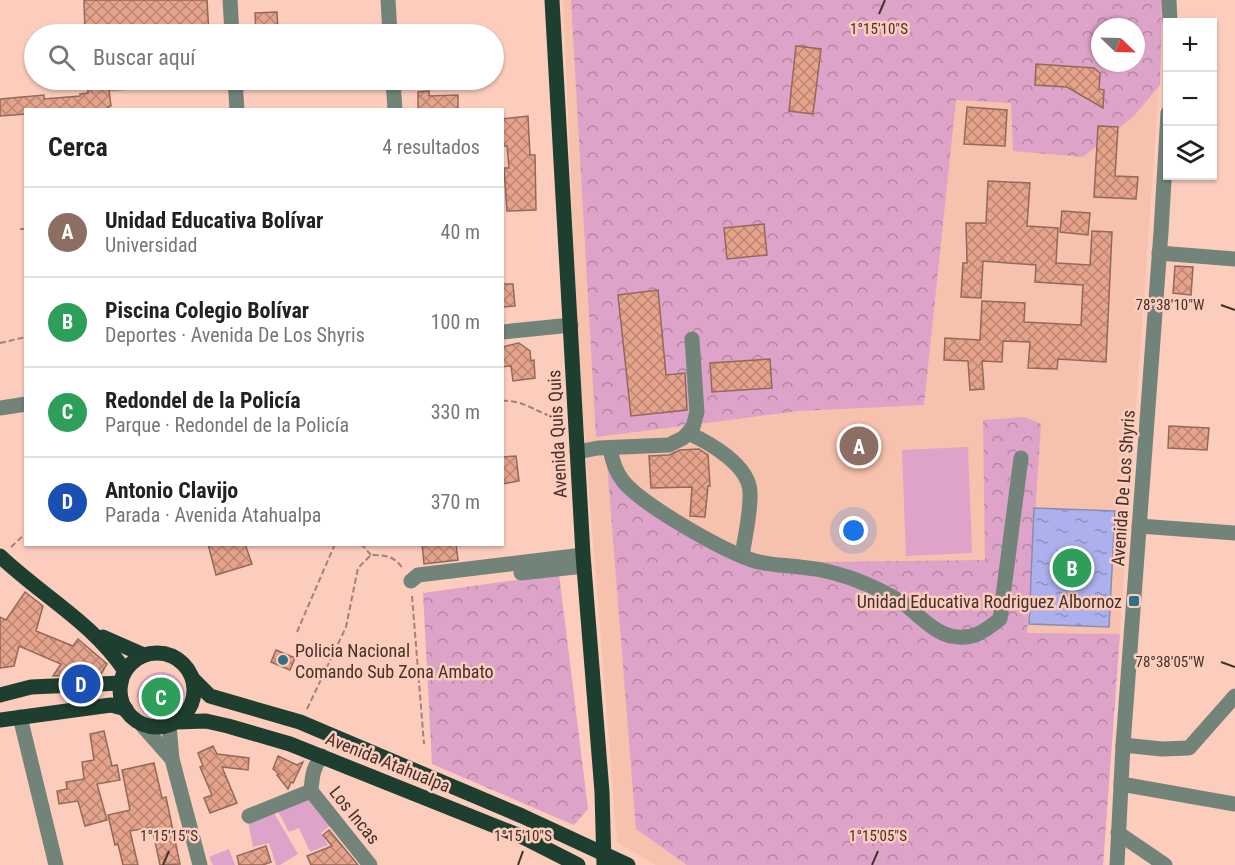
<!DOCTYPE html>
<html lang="es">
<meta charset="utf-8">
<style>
body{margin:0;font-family:"Roboto Condensed",sans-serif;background:#f2f2f2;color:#222}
.controls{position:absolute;right:18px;top:18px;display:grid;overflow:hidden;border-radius:0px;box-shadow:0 2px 4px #0004}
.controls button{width:54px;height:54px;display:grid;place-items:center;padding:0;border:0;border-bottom:2px solid #e0e0e0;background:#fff;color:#222;font:30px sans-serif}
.compass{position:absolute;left:1091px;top:18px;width:54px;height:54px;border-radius:50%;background:#fff;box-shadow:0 2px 4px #0004;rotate:113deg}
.you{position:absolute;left:854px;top:531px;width:21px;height:21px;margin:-15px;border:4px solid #fff;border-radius:50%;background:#1a73e8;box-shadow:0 0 0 9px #1a73e833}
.badge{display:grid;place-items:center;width:39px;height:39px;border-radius:50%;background:#db2777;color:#fff;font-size:20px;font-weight:700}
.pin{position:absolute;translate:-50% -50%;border:3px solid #fff;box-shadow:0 2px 6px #0006}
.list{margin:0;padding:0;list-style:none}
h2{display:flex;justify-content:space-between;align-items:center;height:78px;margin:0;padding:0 24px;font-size:26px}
h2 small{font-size:20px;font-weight:400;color:#767676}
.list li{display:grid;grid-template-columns:39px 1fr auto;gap:18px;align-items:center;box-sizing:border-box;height:90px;padding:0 24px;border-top:2px solid #e0e0e0}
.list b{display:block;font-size:22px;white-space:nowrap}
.list p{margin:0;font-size:20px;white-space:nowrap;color:#767676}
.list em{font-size:20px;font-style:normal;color:#767676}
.icon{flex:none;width:33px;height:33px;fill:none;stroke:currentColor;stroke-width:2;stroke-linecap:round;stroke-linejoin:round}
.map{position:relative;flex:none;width:1235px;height:865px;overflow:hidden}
.search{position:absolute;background:#fff;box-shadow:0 2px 4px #0004;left:24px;top:24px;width:480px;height:66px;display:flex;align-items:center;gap:15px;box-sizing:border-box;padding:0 21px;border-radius:33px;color:#767676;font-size:22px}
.panel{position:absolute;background:#fff;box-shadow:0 2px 4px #0004;left:24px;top:108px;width:480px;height:438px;border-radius:0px}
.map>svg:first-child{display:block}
.built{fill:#f6c1ad;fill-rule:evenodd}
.green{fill:#dea3c9}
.park{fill:url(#park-crowns);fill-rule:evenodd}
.water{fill:url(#water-ripples);stroke:#8c8bb2;stroke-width:1.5}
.building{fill:url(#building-cross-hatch);stroke:#92695a;stroke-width:1.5}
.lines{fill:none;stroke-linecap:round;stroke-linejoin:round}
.path{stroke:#a38276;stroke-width:2;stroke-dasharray:6 3;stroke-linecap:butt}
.minor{stroke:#72847a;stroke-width:15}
.major{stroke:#1e3f2f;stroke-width:15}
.ticks{fill:none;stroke:#43312a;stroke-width:2}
.poi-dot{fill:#307084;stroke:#fccdbd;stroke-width:2}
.labels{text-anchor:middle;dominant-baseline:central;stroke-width:5;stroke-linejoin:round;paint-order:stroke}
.street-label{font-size:18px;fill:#43312a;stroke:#fccdbd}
.poi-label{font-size:18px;fill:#43312a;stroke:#fccdbd;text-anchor:end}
.ticks-label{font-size:15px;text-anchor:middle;fill:#43312a;stroke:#fccdbd;stroke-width:5;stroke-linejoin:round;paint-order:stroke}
</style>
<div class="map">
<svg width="1235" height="865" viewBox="0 0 1235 865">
<defs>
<pattern id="park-crowns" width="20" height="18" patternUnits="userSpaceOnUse" patternTransform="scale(1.5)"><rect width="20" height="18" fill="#dea3c9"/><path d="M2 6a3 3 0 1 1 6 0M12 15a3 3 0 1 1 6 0" fill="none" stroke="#b685a3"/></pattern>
<pattern id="water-ripples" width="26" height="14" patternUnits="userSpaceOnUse" patternTransform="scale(1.5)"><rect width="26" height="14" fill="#acb1ed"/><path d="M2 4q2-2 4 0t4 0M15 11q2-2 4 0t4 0" fill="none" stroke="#8e91c0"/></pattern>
<pattern id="building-cross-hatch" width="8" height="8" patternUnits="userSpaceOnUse" patternTransform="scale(1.5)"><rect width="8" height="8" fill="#e6a38b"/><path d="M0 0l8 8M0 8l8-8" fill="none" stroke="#bc8572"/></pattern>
</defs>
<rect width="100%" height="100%" fill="#fccdbd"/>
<!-- built -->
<path class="built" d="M 563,0 L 1160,0 L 1162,46 L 1103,865 L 656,865 L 617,842 L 579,366 ZM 1100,27 L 1136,27 L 1136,63 L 1100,63 Z"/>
<!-- green -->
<g class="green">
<polygon points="968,447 972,553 906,556 902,450"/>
<polygon points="306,791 334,823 321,833 328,845 310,852 299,828 289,832 275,806"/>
<polygon points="271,808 298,854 280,865 276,865 269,843 253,847 248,821"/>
<polygon points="229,849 235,865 213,865 209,857"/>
</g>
<!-- park -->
<g class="park">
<path d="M 571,0 L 1162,0 L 1160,85 L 1134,116 L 1083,157 L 1013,151 L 1011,103 L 956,100 L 924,405 L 799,411 L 596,437 ZM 1100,27 L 1136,27 L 1136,63 L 1100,63 Z"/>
<polygon points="1025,417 1041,424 1027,633 1120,634 1103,865 687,865 636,829 607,464 744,563 985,560 983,420"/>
<polygon points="559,574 588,809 574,825 432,764 423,593"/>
<circle cx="161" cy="696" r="24"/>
</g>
<!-- water -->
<polygon class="water" points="1034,508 1115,511 1109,627 1029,624"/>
<!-- building -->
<g class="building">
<polygon points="84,0 207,0 209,34 85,34"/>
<polygon points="277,12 278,34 256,34 255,13"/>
<polygon points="796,46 821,49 813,114 789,111"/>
<polygon points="1036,64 1094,68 1100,73 1099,89 1104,90 1103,108 1067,87 1035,85"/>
<polygon points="87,80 132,80 133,89 109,90 111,106 108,107 109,110 26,110 26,114 0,116 0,99 44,95 44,99 80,96 80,94 88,93"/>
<polygon points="429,91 429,96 458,95 458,110 418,110 418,92"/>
<polygon points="967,107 1007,110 1005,146 964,144"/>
<polygon points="528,116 530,155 535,155 536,210 507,211 504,168 509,168 507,146 502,146 502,119"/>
<polygon points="1098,126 1118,127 1115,176 1138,177 1136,199 1094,197"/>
<polygon points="988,181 1030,183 1027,226 1058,228 1056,263 1090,265 1092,231 1112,232 1106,362 1058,359 1057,369 1028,368 1030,342 1003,341 1002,362 982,361 984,389 970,390 968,361 944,360 945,338 980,340 982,301 1025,303 1024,322 1081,325 1083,285 1035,282 1036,265 983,261 981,298 961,297 963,263 967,263 966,223 986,223"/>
<polygon points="1062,211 1090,213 1088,235 1060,232"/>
<polygon points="764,224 767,255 727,259 724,228"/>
<polygon points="1175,266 1193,267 1191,295 1173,293"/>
<polygon points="502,284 513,284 515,306 502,307"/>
<polygon points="658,290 666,375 685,373 687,410 631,416 618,295"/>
<polygon points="519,343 530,351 531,361 534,360 535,378 513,381 511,366 502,367 502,347"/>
<polygon points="770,359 772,388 712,392 710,363"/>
<polygon points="1169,426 1209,428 1207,450 1168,448"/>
<polygon points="699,449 708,455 710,486 708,486 705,517 690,516 692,487 651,488 649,456 669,455 680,450"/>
<polygon points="516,456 519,481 502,484 502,457"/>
<polygon points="208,544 245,544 252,564 216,575"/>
<polygon points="422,544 456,544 458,560 424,564"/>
<polygon points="25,592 43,606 36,631 73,646 78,639 107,664 101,674 53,676 61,664 19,646 14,666 0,668 0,617 6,620"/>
<polygon points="276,650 295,658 290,670 271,662"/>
<polygon points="104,731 112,766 117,765 120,780 97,784 107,820 85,826 78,801 59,804 57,791 67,789 66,782 84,779 82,762 94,760 90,734"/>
<polygon points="213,746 217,754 249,758 248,770 222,767 237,803 210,813 204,798 212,795 200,767 203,766 198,753"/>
<polygon points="278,756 297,765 303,762 293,783 291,782 288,789 277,775 279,774 273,769"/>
<polygon points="154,763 162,798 166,797 180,864 160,865 152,827 130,831 138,865 123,865 118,844 115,845 108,815 130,810 122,770"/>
<polygon points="329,830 358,865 311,865 307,856 332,846 323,835"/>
<polygon points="266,846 271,862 263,865 239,865 237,856"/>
</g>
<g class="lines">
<!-- path -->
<g class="path">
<polyline points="20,229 26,229"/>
<polyline points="0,343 26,337"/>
<path d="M 502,401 C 525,399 540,416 562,419"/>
<polyline points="361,544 371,555"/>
<polyline points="11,547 26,533"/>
<polyline points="412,596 424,744"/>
<polyline points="297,632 335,544"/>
<path d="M 307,709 L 346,627 L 358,568 L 371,555 C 385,555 395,556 403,569"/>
</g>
<!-- minor -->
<g class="minor">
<polyline points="230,0 232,34"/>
<polyline points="388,0 390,34"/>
<polyline points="1169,0 1170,22"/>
<polyline points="235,80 237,110"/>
<polyline points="393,80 395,110"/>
<polyline points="1159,253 1235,259"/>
<polyline points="502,332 571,325"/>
<polyline points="0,408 26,404"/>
<path d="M 688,433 C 710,443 749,465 750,492 C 751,512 745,536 742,556"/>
<path d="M 610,448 C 612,460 615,471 623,481 C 642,505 725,552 755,561 C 770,565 785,565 800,567 C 823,569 845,575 866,584 C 879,589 891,596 903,603 C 918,614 933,632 951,636 C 972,641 985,631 1000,619 L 1021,458"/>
<polyline points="577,452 598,448 669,445 683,438 688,433 693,427 697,412 692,339"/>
<polyline points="1139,526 1235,533"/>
<polyline points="521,573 584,566"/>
<polyline points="411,581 418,575 583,555"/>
<polyline points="20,717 56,865"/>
<polyline points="141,724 172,759"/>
<polyline points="169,725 172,759 200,865"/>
<polyline points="1123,745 1162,749 1189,748 1235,696"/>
<path d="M 322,756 C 313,767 312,777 311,791 L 370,865"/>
<polyline points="1121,784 1235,804"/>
<polyline points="249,816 311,791"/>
<polyline points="1118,833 1165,865"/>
<polyline points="1117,865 1123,745 1161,232 1168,113"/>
</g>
<!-- major -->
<g class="major">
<polyline points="552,0 583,555 602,792 604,865"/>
<path d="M 0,556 C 42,596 92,622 125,671"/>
<polyline points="103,637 144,655"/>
<circle cx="157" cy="690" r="37"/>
<polyline points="193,679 210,696 300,722 522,816 628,865"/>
<polyline points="0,695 31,687 121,683"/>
<polyline points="0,720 111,705 126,709"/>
<polyline points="176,722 206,721 228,726 290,744 525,838 578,865"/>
</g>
</g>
<!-- ticks -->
<path class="ticks" d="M 879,14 L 885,0M 1221,305 L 1235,310M 1221,662 L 1235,667M 163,865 L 169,851M 518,865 L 523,851M 872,865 L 878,851"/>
<!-- markers -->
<g class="poi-dot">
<rect x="1128" y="595" width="12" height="12" rx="3"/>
<circle cx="283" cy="660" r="6"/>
</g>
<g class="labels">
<!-- street labels -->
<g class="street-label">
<text transform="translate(557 434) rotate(-93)">Avenida Quis Quis</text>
<text transform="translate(1123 488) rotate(-86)">Avenida De Los Shyris</text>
<text transform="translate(388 762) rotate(22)">Avenida Atahualpa</text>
<text transform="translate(355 815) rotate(51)">Los Incas</text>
</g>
<!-- poi labels -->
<g class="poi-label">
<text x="1122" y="601">Unidad Educativa Rodriguez Albornoz</text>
<text x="295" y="650" text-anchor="start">Policia Nacional<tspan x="295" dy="21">Comando Sub Zona Ambato</tspan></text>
</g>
</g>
<g class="ticks-label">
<text x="879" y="34">1°15'10"S</text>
<text x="1170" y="310">78°38'10"W</text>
<text x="1170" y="667">78°38'05"W</text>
<text x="169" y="841">1°15'15"S</text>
<text x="523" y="841">1°15'10"S</text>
<text x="878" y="841">1°15'05"S</text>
</g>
</svg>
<div class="controls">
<button>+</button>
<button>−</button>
<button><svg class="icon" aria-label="layers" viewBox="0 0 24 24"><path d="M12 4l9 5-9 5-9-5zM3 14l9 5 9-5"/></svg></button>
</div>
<svg class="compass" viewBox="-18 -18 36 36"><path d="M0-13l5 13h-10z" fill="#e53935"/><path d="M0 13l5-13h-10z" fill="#767676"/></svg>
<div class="you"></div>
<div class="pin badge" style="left:859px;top:446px;background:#8d6e63">A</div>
<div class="pin badge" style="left:1072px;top:568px;background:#2e9e5b">B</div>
<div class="pin badge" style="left:161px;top:697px;background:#2e9e5b">C</div>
<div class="pin badge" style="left:81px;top:684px;background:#1a4fb4">D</div>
<div class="search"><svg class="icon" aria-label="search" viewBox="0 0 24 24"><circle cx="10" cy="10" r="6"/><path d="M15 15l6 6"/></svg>Buscar aquí</div>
<section class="panel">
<h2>Cerca<small>4 resultados</small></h2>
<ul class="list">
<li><span class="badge" style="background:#8d6e63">A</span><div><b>Unidad Educativa Bolívar</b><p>Universidad</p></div><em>40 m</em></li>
<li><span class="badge" style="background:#2e9e5b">B</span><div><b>Piscina Colegio Bolívar</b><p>Deportes · Avenida De Los Shyris</p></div><em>100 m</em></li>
<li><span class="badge" style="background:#2e9e5b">C</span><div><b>Redondel de la Policía</b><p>Parque · Redondel de la Policía</p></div><em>330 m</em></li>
<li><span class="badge" style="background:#1a4fb4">D</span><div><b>Antonio Clavijo</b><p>Parada · Avenida Atahualpa</p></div><em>370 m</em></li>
</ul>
</section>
</div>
